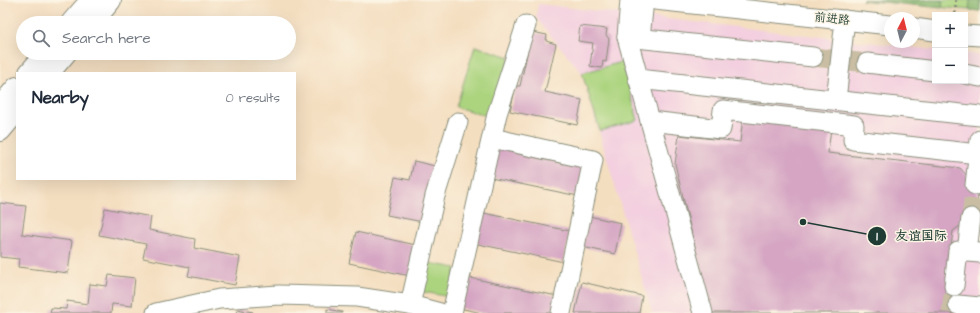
<!DOCTYPE html>
<meta charset="utf-8">
<style>
body{margin:0;font-family:"Architects Daughter","LXGW WenKai TC",sans-serif;background:#f6f6f7;color:#1f2937}
.controls{position:absolute;right:12px;top:12px;display:grid;overflow:hidden;border-radius:0px;box-shadow:0 4px 16px #0002}
.controls button{width:36px;height:36px;display:grid;place-items:center;padding:0;border:0;border-bottom:1px solid #e0e1e3;background:#fff;color:#1f2937;font:20px sans-serif}
.compass{position:absolute;left:884px;top:12px;width:36px;height:36px;border-radius:50%;background:#fff;box-shadow:0 4px 16px #0002;rotate:7deg}
.list{margin:0;padding:0;list-style:none}
h2{display:flex;justify-content:space-between;align-items:center;height:52px;margin:0;padding:0 16px;font-size:17px}
h2 small{font-size:13px;font-weight:400;color:#747a83}
.icon{flex:none;width:22px;height:22px;fill:none;stroke:currentColor;stroke-width:2;stroke-linecap:round;stroke-linejoin:round}
.map{position:relative;flex:none;width:980px;height:313px;overflow:hidden}
.search{position:absolute;background:#fff;box-shadow:0 4px 16px #0002;left:16px;top:16px;width:280px;height:44px;display:flex;align-items:center;gap:10px;box-sizing:border-box;padding:0 14px;border-radius:22px;color:#747a83;font-size:15px}
.panel{position:absolute;background:#fff;box-shadow:0 4px 16px #0002;left:16px;top:72px;width:280px;height:108px;border-radius:0px}
.map>svg:first-child{display:block}
.built{fill:#f3cfdf}
.green{fill:#acd47f;stroke:#66885a}
.forest{fill:#89b66e;stroke:#547a51}
.building{fill:#d5a5c3}
.lines{fill:none;stroke-linecap:round;stroke-linejoin:round}
.minor-tunnel{stroke:#c9bea4;stroke-width:19;stroke-dasharray:19 10;stroke-linecap:butt}
.minor-casing{stroke:#8a8e7a;stroke-width:21}
.major-casing{stroke:#8a8e7a;stroke-width:24}
.path{stroke:#8a8e7a;stroke-width:2.5;stroke-dasharray:3 3;stroke-linecap:butt}
.minor{stroke:#fff;stroke-width:19}
.major{stroke:#fff;stroke-width:22}
.labels{text-anchor:middle;dominant-baseline:central;stroke-width:3;stroke-linejoin:round;paint-order:stroke}
.street-label{font-size:12px;fill:#1f3d34;stroke:#fcf5e5}
.leader{fill:none;stroke:#1f3d34;stroke-width:1.5}
.callout-dot{fill:#1f3d34;stroke:#fcf5e5;stroke-width:1.5}
.mark-label{font-size:12px;text-anchor:middle;font-weight:bold;fill:#fff}
.callout-label{font-size:13px;text-anchor:middle;font-weight:bold;fill:#1f3d34;stroke:#fcf5e5;stroke-width:3;stroke-linejoin:round;paint-order:stroke}
</style>
<div class="map">
<svg width="980" height="313" viewBox="0 0 980 313">
<rect width="100%" height="100%" fill="#fcf5e5"/>
<filter id="ink" filterUnits="userSpaceOnUse"><feTurbulence type="fractalNoise" baseFrequency=".025" numOctaves="2"/><feDisplacementMap in="SourceGraphic" scale="8" xChannelSelector="R" yChannelSelector="G"/><feConvolveMatrix kernelMatrix="1 2 1 2 8 2 1 2 1" color-interpolation-filters="sRGB"/></filter>
<filter id="wash" filterUnits="userSpaceOnUse"><feTurbulence type="fractalNoise" baseFrequency=".012" numOctaves="4" result="noise"/><feDisplacementMap in="SourceGraphic" scale="16" xChannelSelector="R" yChannelSelector="G"/><feGaussianBlur stdDeviation="0.9" result="paint"/><feColorMatrix in="noise" values="0 0 0 0 0 0 0 0 0 0 0 0 0 0 0 0 0 1.4 0 .05"/><feComposite in="paint" operator="in"/></filter>
<g filter="url(#wash)">
<rect width="100%" height="100%" fill="#f4dec0"/>
<!-- built -->
<polygon class="built" points="538,4 935,50 935,81 965,81 965,53 980,55 980,313 652,313 582,73 536,18"/>
<!-- green -->
<g class="green">
<polygon points="862,0 980,0 980,11"/>
<polygon points="475,46 510,57 491,117 456,107"/>
<polygon points="622,62 638,120 600,131 582,73"/>
<polygon points="424,262 456,268 450,297 419,291"/>
</g>
<!-- forest -->
<g class="forest">
<polygon points="862,0 943,0 942,8"/>
<polygon points="970,0 980,0 980,11 969,10"/>
</g>
<g id="blocks">
<!-- building -->
<g class="building">
<polygon points="580,26 607,29 606,35 609,39 606,62 603,61 602,68 590,66 593,43 578,41"/>
<polygon points="532,32 547,35 546,41 556,44 545,92 582,100 577,125 510,111 516,86 520,86"/>
<polygon points="743,117 831,128 828,153 960,168 969,178 977,189 978,203 974,214 964,223 953,231 947,279 958,294 959,300 955,313 711,313 675,164 679,135 740,142"/>
<polygon points="493,146 584,165 578,196 486,177"/>
<polygon points="414,161 435,166 423,222 387,215 395,177 410,180"/>
<polygon points="0,203 26,206 22,234 72,241 68,273 18,267 19,259 0,257"/>
<polygon points="105,208 151,217 149,230 195,239 194,248 240,257 235,285 188,276 190,267 143,258 146,244 99,235"/>
<polygon points="479,212 570,231 564,262 473,243"/>
<polygon points="589,216 621,223 615,254 582,247"/>
<polygon points="356,232 416,245 410,276 349,263"/>
<polygon points="109,275 135,278 132,306 112,304 111,313 50,313 51,308 66,309 67,301 88,304 90,284 107,286"/>
<polygon points="466,277 557,296 554,313 482,313 459,308"/>
<polygon points="582,282 642,296 639,313 575,313"/>
<polygon points="237,309 253,312 253,313 236,313"/>
<polygon points="327,309 342,312 342,313 327,313"/>
</g>
</g>
</g>
<g filter="url(#ink)">
<use href="#blocks" fill-opacity="0" stroke="#8a8e7a" stroke-width="1"/>
<g class="lines">
<!-- minor-tunnel -->
<g class="minor-tunnel">
<polyline points="813,57 867,63"/>
<polyline points="971,218 975,185"/>
<polyline points="951,313 954,286"/>
</g>
<defs>
<g id="minor">
<polyline points="630,0 627,37 703,313"/>
<polyline points="655,0 890,25"/>
<polyline points="914,28 935,31"/>
<polyline points="965,35 980,36"/>
<polyline points="627,37 813,57"/>
<polyline points="640,38 644,0"/>
<polyline points="867,63 935,71"/>
<polyline points="965,74 980,77"/>
<polyline points="638,79 980,116"/>
<polyline points="836,100 845,20"/>
<polyline points="650,121 721,129 723,110 854,125 853,140 978,154"/>
<polyline points="492,138 593,160 561,313"/>
<polyline points="975,185 980,140"/>
<polyline points="967,252 971,218"/>
<polyline points="954,286 958,251 980,253"/>
<polyline points="410,305 435,196 458,122"/>
<polyline points="958,305 980,307"/>
<polyline points="156,313 219,299 279,295 357,297 410,305 440,313"/>
<polyline points="452,313 497,114 526,25"/>
</g>
<g id="major">
<polyline points="72,23 92,0"/>
<polyline points="91,23 110,0"/>
<polyline points="30,73 47,53"/>
<polyline points="48,73 65,53"/>
<polyline points="0,108 17,88"/>
<polyline points="0,130 17,110"/>
</g>
</defs>
<!-- minor casing -->
<use href="#minor" class="minor-casing"/>
<!-- major casing -->
<use href="#major" class="major-casing"/>
<!-- path -->
<polyline class="path" points="955,14 956,0"/>
<!-- minor -->
<use href="#minor" class="minor"/>
<!-- major -->
<use href="#major" class="major"/>
</g>
</g>
<g class="labels">
<!-- street labels -->
<g class="street-label">
<text transform="translate(832 19) rotate(6)">前进路</text>
</g>
</g>
<!-- callouts -->
<path class="leader" d="M803 222L877 236"/>
<g class="callout-dot">
<circle cx="803" cy="222" r="4"/>
<circle cx="877" cy="236" r="10"/>
</g>
<g class="mark-label">
<text x="877" y="240">1</text>
</g>
<g class="callout-label">
<text x="921" y="240">友谊国际</text>
</g>
</svg>
<div class="controls">
<button>+</button>
<button>−</button>
</div>
<svg class="compass" viewBox="-18 -18 36 36"><path d="M0-13l5 13h-10z" fill="#e53935"/><path d="M0 13l5-13h-10z" fill="#747a83"/></svg>
<div class="search"><svg class="icon" aria-label="search" viewBox="0 0 24 24"><circle cx="10" cy="10" r="6"/><path d="M15 15l6 6"/></svg>Search here</div>
<section class="panel">
<h2>Nearby<small>0 results</small></h2>
<ul class="list">
</ul>
</section>
</div>
